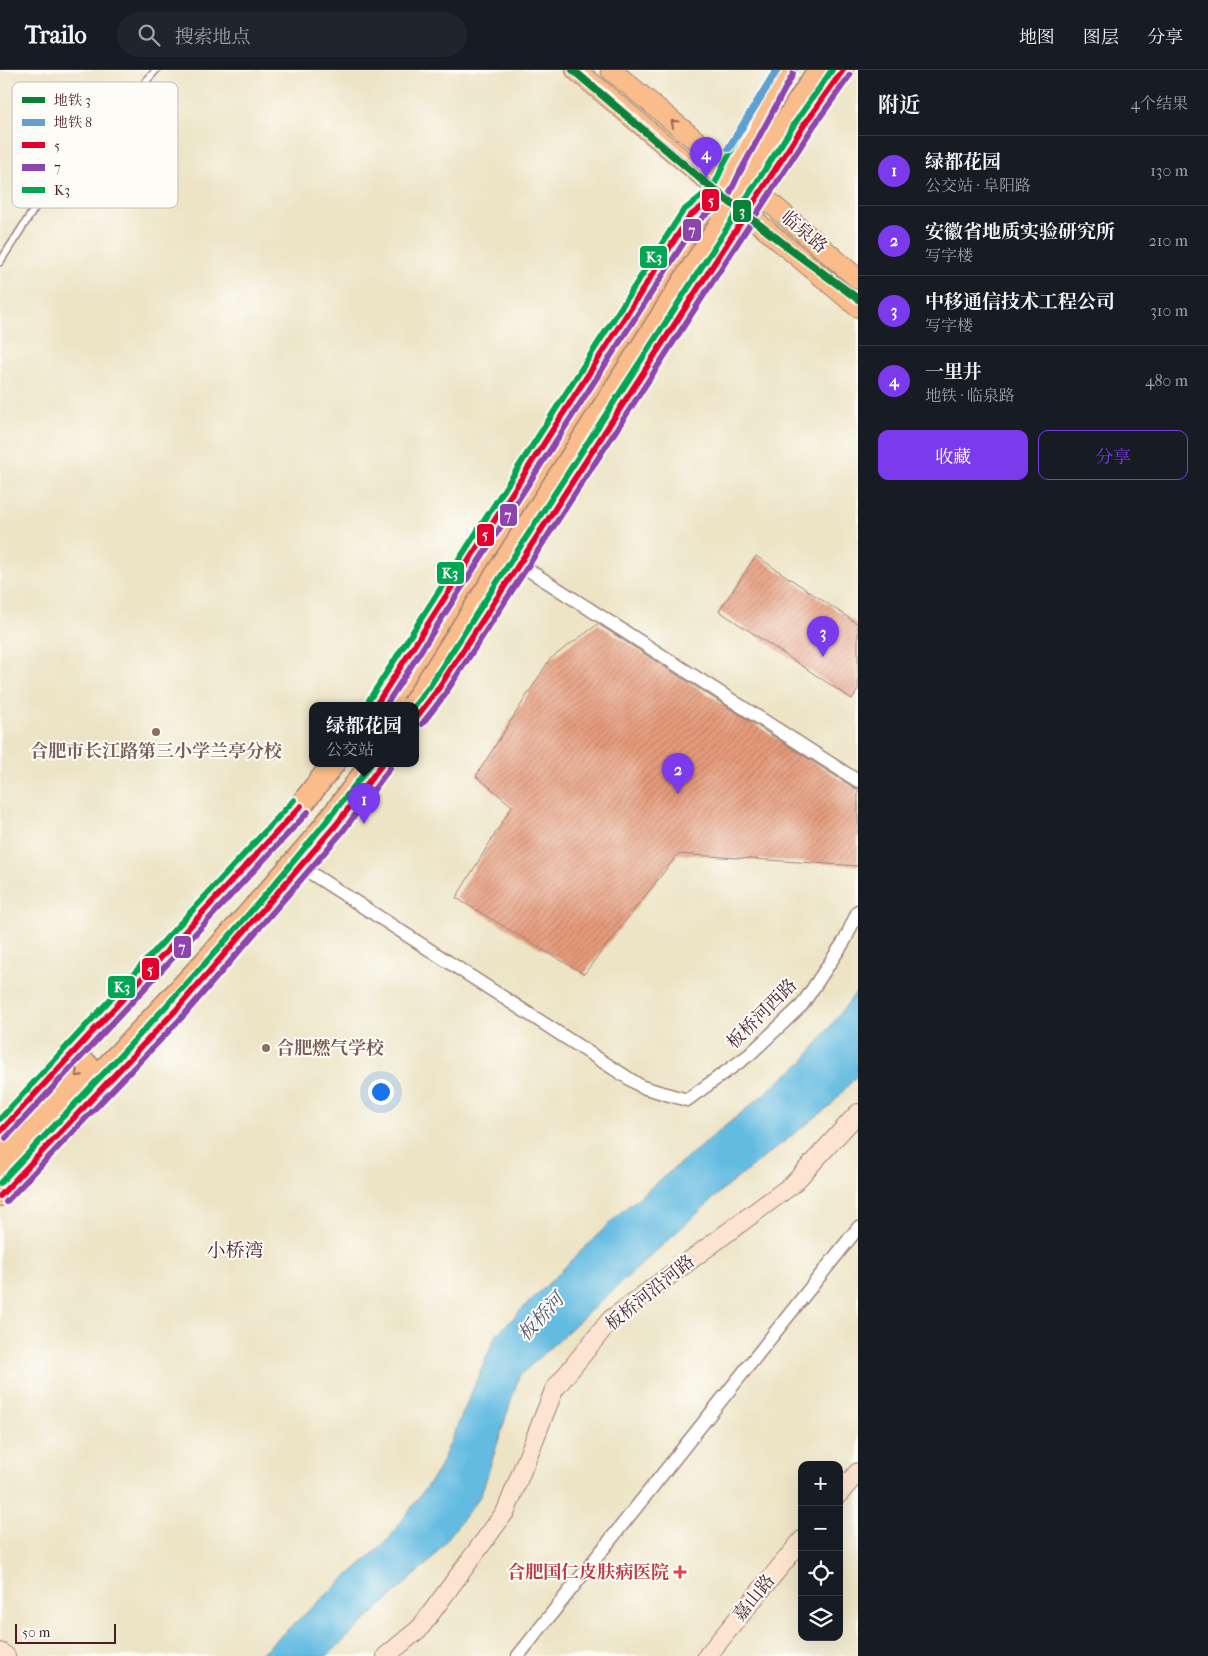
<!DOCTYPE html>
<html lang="zh">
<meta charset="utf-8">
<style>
body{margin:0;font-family:"IM FELL French Canon","Noto Serif SC",serif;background:#20242c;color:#f1f3f6}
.controls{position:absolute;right:15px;bottom:15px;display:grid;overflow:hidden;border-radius:10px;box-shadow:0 5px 20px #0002}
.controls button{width:45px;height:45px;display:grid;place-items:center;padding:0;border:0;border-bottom:1px solid #363941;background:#171b24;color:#f1f3f6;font:25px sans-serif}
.scale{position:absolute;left:15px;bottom:12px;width:101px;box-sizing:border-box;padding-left:5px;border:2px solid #4a1f2b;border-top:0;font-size:14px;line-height:18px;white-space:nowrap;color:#4a1f2b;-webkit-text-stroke:4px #fdfcf7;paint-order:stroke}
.you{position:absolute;left:380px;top:1021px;width:18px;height:18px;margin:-12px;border:4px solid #fff;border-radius:50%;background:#1a73e8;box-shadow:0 0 0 8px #1a73e833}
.badge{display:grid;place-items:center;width:32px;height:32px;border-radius:50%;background:#7c3aed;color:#fff;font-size:16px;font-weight:700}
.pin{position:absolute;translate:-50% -41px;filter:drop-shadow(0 1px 2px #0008)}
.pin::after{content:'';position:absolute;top:26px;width:18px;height:15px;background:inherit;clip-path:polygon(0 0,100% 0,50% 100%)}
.popup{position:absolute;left:309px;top:632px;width:110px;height:65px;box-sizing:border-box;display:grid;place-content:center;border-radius:10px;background:#171b24;filter:drop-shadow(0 1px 4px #0005);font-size:16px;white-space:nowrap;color:#9ea1a6}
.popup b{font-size:19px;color:#f1f3f6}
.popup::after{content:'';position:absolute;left:50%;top:100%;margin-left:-10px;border:10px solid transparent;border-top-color:#171b24}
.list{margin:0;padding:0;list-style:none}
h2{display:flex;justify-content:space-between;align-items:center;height:65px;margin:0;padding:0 20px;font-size:21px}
h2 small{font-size:16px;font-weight:400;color:#9ea1a6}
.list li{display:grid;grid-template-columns:32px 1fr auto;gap:15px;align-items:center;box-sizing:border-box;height:70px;padding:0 20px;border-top:1px solid #363941}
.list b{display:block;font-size:19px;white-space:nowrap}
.list p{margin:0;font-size:16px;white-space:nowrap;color:#9ea1a6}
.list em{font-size:16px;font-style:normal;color:#9ea1a6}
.actions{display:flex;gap:10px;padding:15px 20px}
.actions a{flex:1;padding:11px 0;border:1px solid #7c3aed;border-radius:10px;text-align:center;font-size:18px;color:#7c3aed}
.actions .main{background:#7c3aed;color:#fff}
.icon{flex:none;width:28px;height:28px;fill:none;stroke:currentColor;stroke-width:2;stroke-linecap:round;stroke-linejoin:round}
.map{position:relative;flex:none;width:858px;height:1586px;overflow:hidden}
header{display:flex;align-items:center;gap:30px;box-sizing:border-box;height:70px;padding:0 25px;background:#171b24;border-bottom:1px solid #363941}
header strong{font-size:24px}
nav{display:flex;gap:28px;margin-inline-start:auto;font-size:18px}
.search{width:350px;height:45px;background:#20242c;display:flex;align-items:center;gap:12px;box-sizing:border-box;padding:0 18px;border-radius:28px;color:#9ea1a6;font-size:19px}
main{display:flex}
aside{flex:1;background:#171b24}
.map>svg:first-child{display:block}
.water{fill:#64bbe1;stroke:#576d86}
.building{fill:url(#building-hatch)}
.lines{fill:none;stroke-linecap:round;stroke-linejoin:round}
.lane-casing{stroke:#9c8278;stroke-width:9}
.street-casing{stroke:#9c8278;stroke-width:15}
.secondary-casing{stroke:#9c8278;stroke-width:20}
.primary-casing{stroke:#9c8278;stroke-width:22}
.highway-casing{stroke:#9c8278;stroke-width:25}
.lane{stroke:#fff;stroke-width:6}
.street{stroke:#fff;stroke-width:12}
.secondary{stroke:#fde4d0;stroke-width:18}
.primary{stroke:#f9bc8a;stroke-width:20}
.highway{stroke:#f9bc8a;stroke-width:22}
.highway-bridge-casing{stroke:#9c8278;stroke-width:25;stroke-linecap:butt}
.highway-bridge{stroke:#f9bc8a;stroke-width:22}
.bus-1-casing{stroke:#fdfcf7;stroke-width:10}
.bus-2-casing{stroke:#fdfcf7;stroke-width:10}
.bus-3-casing{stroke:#fdfcf7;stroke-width:10}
.bus-1{stroke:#e4002b;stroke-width:6}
.bus-2{stroke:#8e44ad;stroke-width:6}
.bus-3{stroke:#00a651;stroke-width:6}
.metro-1-casing{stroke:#fdfcf7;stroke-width:11}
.metro-2-casing{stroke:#fdfcf7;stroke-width:11}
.metro-1{stroke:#098137;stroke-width:8}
.metro-2{stroke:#61a0d1;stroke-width:8}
.oneway{stroke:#996656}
.education-dot{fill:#8d6e63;stroke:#fdfcf7;stroke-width:2}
.health-dot{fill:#e0444e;stroke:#fdfcf7;stroke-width:2}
.labels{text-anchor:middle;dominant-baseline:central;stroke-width:4;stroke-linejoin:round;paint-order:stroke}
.street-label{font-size:18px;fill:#4a1f2b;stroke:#fdfcf7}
.education-label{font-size:18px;font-weight:bold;fill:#785e54;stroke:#fdfcf7}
.health-label{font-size:18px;font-weight:bold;fill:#be3a42;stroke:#fdfcf7;text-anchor:end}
.neighbourhood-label{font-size:19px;fill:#4a1f2b;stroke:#fdfcf7}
.water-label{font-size:19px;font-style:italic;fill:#53566b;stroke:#fdfcf7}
.key{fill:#fdfcf7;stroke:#c7baba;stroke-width:1}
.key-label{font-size:14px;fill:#4a1f2b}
.line-badge{stroke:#fdfcf7;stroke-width:2}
.badge-label{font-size:14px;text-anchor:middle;font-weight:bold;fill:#fff}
</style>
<header>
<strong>Trailo</strong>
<div class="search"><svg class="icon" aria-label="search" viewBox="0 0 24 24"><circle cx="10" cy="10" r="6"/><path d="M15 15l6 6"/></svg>搜索地点</div>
<nav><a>地图</a><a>图层</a><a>分享</a></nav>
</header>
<main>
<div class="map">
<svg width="858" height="1586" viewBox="0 0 858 1586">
<defs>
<pattern id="building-hatch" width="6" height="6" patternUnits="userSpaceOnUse" patternTransform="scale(1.25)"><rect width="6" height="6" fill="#e69b7b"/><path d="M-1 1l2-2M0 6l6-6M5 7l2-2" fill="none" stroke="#bc7e65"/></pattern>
</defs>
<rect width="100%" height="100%" fill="#fdfcf7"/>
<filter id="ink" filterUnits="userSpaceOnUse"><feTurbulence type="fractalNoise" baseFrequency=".02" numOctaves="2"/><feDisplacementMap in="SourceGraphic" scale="10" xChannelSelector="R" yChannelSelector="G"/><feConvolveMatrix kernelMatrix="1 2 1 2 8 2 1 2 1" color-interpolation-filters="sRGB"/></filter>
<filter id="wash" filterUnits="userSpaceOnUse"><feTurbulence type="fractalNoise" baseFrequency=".0096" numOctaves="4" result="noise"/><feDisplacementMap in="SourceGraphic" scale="20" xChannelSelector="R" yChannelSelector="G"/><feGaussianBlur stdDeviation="1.12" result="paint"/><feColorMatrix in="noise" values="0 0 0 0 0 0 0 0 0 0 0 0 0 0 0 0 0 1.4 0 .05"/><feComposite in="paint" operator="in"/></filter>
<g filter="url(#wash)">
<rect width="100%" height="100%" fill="#ede4c5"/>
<!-- water -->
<polygon class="water" points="858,920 858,1004 831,1035 725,1118 519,1306 481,1425 431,1490 327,1586 258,1586 389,1469 439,1399 496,1265 620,1143 804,991"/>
<g id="blocks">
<!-- building -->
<g class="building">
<polygon points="756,486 858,554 858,620 852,629 719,541"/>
<polygon points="598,554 854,718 858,719 858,796 678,784 584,904 456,828 512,736 476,706 550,589"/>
</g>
</g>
</g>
<g filter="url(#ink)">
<use href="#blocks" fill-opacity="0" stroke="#9c8278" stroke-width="1"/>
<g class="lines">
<defs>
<polyline id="lane" points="0,192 36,136 156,0"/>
<g id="street">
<polyline points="519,494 858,711"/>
<polyline points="300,796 642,1017 687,1030 749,985 802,935 845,870 858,841"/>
<polyline points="518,1586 858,1158"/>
</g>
<g id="secondary">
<polyline points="839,1424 858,1402"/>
<polyline points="0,1582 6,1586"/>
<polyline points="386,1586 420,1558 506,1441 554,1320 611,1249 793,1114 858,1043"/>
<polyline points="707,1586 802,1470"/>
</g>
<g id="primary">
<polyline points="576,0 858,237"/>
<polyline points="611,0 759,123 858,209"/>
<polyline points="415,649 436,622 806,52 843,0"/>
<polyline points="0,1126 93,1027"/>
</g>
<g id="highway">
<polyline points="376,635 644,217"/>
<polyline points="396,635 541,414 721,122 731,100 785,0"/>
<polyline points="0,1062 291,748 334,693"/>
<polyline points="0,1085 87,995"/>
<path d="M 0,1108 C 107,997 215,886 315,768 C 335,744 353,718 372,693"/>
</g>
</defs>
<!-- lane casing -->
<use href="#lane" class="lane-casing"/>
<!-- street casing -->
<use href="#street" class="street-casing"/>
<!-- secondary casing -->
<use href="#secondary" class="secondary-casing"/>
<!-- primary casing -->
<use href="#primary" class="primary-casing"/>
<!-- highway casing -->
<use href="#highway" class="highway-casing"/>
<!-- lane -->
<use href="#lane" class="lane"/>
<!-- street -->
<use href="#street" class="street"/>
<!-- secondary -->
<use href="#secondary" class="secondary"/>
<!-- primary -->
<use href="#primary" class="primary"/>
<!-- highway -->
<use href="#highway" class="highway"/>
<defs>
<polyline id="highway-bridge" points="413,635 819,0"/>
</defs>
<!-- highway-bridge casing -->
<use href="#highway-bridge" class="highway-bridge-casing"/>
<!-- highway-bridge -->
<use href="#highway-bridge" class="highway-bridge"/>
<defs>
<g id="bus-1">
<polyline points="376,635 690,146 721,122 576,0"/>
<polyline points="415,649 436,622 806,52 843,0"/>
<polyline points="0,1062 301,736"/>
<polyline points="0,1126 177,939 336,755 383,693"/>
</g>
<g id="bus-2">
<polyline points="386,635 697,152 728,127 739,104 793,4"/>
<polyline points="422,654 443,627 813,57 850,5"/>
<polyline points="6,1068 308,742"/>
<polyline points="6,1132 184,945 343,761 390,698"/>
</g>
<g id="bus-3">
<polyline points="369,630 683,141 714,116 723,96 775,0"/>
<polyline points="415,635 429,617 799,47 832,0"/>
<polyline points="0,1049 294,730"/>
<path d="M 0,1113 C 129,977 259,842 372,693"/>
</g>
</defs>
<!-- bus-1 casing -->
<use href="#bus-1" class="bus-1-casing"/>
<!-- bus-2 casing -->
<use href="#bus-2" class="bus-2-casing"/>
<!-- bus-3 casing -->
<use href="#bus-3" class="bus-3-casing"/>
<!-- bus-1 -->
<use href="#bus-1" class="bus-1"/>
<!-- bus-2 -->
<use href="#bus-2" class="bus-2"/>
<!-- bus-3 -->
<use href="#bus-3" class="bus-3"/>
<defs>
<polyline id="metro-1" points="573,0 703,111 794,182 858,229"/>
<polyline id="metro-2" points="729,78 777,0"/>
</defs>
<!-- metro-1 casing -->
<use href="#metro-1" class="metro-1-casing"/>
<!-- metro-2 casing -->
<use href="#metro-2" class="metro-2-casing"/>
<!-- metro-1 -->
<use href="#metro-1" class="metro-1"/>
<!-- metro-2 -->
<use href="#metro-2" class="metro-2"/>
</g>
<!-- one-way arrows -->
<defs><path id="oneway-chevron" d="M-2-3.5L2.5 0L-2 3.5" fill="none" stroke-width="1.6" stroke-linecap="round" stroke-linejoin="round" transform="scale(1.25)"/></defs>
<g class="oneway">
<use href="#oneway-chevron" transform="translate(674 53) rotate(-140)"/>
<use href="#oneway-chevron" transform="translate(78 1004) rotate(135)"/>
</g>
</g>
<!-- markers -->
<g class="education-dot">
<circle cx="156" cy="662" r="5"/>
<circle cx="266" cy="978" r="5"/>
</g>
<path class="health-dot" d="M677.5 1494.5h5v5h5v5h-5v5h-5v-5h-5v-5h5z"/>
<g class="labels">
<!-- street labels -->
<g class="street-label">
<text transform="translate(804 162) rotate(41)">临泉路</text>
<text transform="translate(762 944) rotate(-45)">板桥河西路</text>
<text transform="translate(650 1223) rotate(-39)">板桥河沿河路</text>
<text transform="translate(754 1528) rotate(-51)">嘉山路</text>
</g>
<!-- education labels -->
<g class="education-label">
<text x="156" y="681">合肥市长江路第三小学兰亭分校</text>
<text x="276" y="978" text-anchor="start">合肥燃气学校</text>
</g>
<!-- health labels -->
<g class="health-label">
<text x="669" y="1502">合肥国仁皮肤病医院</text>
</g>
<!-- neighbourhood labels -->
<g class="neighbourhood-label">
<text x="235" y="1181">小桥湾</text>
</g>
<!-- water labels -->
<g class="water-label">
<text transform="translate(541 1247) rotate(-47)">板桥河</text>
</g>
</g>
<!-- legend -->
<rect x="12" y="12" width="166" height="126" rx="8" class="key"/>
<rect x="22" y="27" width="23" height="6" fill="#098137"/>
<rect x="22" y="49" width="23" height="7" fill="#61a0d1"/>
<rect x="22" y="72" width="23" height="6" fill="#e4002b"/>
<rect x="22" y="94" width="23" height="7" fill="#8e44ad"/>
<rect x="22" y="117" width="23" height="6" fill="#00a651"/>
<g class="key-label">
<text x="54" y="35">地铁 3</text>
<text x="54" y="57">地铁 8</text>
<text x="54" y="80">5</text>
<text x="54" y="102">7</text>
<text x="54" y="125">K3</text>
</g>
<g class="line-badge">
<rect x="701" y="118" width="19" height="24" rx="5" fill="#e4002b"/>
<rect x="732" y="129" width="20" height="24" rx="5" fill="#098137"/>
<rect x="682" y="148" width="20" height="24" rx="5" fill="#8e44ad"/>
<rect x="639" y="175" width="29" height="24" rx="5" fill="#00a651"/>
<rect x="499" y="433" width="19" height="24" rx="5" fill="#8e44ad"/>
<rect x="476" y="453" width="19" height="24" rx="5" fill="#e4002b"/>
<rect x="436" y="491" width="29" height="24" rx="5" fill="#00a651"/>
<rect x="173" y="865" width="19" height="24" rx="5" fill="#8e44ad"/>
<rect x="141" y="887" width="19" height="24" rx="5" fill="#e4002b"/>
<rect x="107" y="905" width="29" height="24" rx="5" fill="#00a651"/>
</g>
<g class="badge-label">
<text x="711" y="135">5</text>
<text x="742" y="146">3</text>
<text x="692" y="165">7</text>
<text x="654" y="192">K3</text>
<text x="508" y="450">7</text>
<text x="485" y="469">5</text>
<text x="450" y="508">K3</text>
<text x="182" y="882">7</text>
<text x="150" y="904">5</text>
<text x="122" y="922">K3</text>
</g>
</svg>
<div class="controls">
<button>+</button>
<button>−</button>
<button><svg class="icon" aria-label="locate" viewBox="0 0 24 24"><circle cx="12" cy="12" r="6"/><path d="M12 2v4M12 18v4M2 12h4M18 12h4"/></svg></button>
<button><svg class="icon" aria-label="layers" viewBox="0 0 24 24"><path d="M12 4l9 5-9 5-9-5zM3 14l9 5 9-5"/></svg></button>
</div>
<div class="scale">50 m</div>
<div class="you"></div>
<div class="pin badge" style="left:364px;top:754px">1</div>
<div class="popup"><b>绿都花园</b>公交站</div>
<div class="pin badge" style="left:678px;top:724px">2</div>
<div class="pin badge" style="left:823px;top:587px">3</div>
<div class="pin badge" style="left:706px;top:108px">4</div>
</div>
<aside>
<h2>附近<small>4个结果</small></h2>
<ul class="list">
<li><span class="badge">1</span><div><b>绿都花园</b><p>公交站 · 阜阳路</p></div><em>130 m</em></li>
<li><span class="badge">2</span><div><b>安徽省地质实验研究所</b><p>写字楼</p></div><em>210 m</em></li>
<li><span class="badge">3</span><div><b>中移通信技术工程公司</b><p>写字楼</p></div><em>310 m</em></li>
<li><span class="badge">4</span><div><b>一里井</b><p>地铁 · 临泉路</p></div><em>480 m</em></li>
</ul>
<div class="actions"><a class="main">收藏</a><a>分享</a></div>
</aside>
</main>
